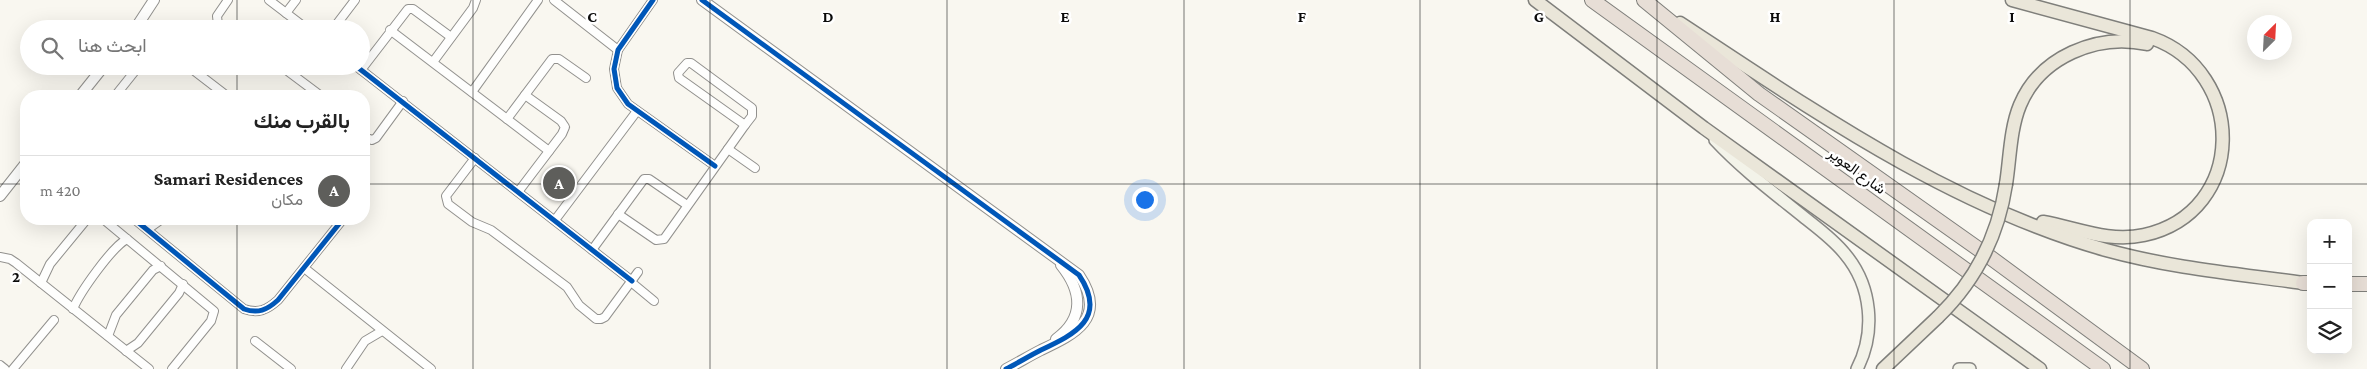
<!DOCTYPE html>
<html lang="ar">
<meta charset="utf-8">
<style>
body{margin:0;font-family:"Crimson Pro",Vazirmatn,serif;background:#f2f2f2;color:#222;direction:rtl}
.controls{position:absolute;right:15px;bottom:15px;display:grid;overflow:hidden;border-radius:10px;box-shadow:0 5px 20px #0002}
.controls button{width:45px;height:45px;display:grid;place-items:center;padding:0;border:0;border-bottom:1px solid #e0e0e0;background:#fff;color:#222;font:25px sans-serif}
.compass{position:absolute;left:2247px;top:15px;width:45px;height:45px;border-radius:50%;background:#fff;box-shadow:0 5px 20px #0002;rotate:24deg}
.you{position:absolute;left:1144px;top:199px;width:18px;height:18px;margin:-12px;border:4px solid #fff;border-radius:50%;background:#1a73e8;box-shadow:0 0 0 8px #1a73e833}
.badge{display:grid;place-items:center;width:32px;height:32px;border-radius:50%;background:#5e5e5b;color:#fff;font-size:16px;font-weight:700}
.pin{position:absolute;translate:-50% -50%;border:2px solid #fff;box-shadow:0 1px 5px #0006}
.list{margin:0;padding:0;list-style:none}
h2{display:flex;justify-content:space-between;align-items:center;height:65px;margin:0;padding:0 20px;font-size:21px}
h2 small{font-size:16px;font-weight:400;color:#767676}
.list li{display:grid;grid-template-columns:32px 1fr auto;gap:15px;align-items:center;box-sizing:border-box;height:70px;padding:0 20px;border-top:1px solid #e0e0e0}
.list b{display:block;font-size:19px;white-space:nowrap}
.list p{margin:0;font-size:16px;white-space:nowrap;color:#767676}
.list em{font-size:16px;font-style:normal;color:#767676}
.icon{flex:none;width:28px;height:28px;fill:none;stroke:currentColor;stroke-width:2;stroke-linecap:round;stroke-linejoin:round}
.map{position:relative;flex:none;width:2367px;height:369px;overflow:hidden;direction:ltr}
.search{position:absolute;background:#fff;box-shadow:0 5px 20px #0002;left:20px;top:20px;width:350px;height:55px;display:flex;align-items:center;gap:12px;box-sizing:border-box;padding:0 18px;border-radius:28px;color:#767676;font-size:19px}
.panel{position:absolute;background:#fff;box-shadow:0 5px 20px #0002;left:20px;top:90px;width:350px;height:135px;border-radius:20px;direction:rtl}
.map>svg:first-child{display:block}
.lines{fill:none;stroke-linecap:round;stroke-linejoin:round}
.minor-casing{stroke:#92918e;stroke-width:10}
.tertiary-casing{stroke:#92918e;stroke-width:12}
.secondary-casing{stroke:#898885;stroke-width:14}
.primary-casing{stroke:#7f7f7b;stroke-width:15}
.motorway-casing{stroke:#7f7f7b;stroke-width:16}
.minor{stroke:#fefefd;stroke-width:8}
.tertiary{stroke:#fefefd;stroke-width:10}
.secondary{stroke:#f3f3e9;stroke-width:11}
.primary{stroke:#eae6d9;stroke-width:12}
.motorway{stroke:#e7ded6;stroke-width:14}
.primary-bridge-casing{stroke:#7f7f7b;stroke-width:15;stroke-linecap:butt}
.primary-bridge{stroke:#eae6d9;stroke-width:12}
.cycleway-casing{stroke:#fff;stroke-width:8}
.cycleway{stroke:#0057b8;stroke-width:5}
.grid{fill:none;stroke:#0b0b0b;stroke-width:1;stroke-opacity:0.55}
.labels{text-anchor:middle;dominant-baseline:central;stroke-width:5;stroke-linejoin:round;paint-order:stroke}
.street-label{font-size:15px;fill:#0b0b0b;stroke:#fff}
.grid-label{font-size:16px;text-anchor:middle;font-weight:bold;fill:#0b0b0b;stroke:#fff;stroke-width:5;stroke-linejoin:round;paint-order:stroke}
</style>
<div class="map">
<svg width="2367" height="369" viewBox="0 0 2367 369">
<rect width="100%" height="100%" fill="#f9f7f0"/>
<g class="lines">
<defs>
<g id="minor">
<polyline points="269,0 307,29"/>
<polyline points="554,0 618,50"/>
<polyline points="653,0 618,50 614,69 617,88 628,104 715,166"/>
<polyline points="286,13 296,0"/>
<polyline points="223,29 218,25 217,16 228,0"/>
<polyline points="333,29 355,0"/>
<polyline points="390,30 549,151"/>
<polyline points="433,62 473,8 476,0"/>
<polygon points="687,63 691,63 752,108 752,116 745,125 679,78 678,73"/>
<polyline points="188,66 227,96"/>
<polyline points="281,66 321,96"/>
<polyline points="356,66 632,281"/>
<polyline points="361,70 408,9 413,9 451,37"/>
<polyline points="472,92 538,0"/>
<polyline points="115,96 139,66"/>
<polyline points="507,119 552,59 559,59 586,78"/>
<polyline points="364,137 372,140 376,138 403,101"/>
<polyline points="728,149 755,168"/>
<polyline points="475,158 446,196 448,204 472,222 491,230 567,287 579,305 596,319 601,319 605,317 638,272"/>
<polyline points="518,192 562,134 565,127 561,121 525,95"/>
<polyline points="618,214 656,240 664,239 745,125"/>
<polyline points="103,219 214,311 211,321 172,369"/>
<path d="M 134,219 L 244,309 C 258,314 267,310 278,300 L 343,219"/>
<polyline points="555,220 637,111"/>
<polyline points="148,229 162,219"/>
<polyline points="592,250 644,179 649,179 687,205"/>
<polyline points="0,257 10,259 16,263 149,369"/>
<polyline points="308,271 431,369"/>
<polyline points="631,282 654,301"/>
<polyline points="41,283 50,264 87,219"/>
<path d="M 73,309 C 80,292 112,247 127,239"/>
<polyline points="108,336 116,315 153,270 161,266"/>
<polyline points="255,341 291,369"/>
<polyline points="126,351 138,343 179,293 183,284"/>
<polyline points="0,365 5,369"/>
<polyline points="13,369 54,320"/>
<polyline points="346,369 365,341 382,331"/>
</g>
<g id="tertiary">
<path d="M 702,0 L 1079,275 C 1108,318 1075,334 1041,350 C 1029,356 1018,363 1006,369"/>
<polyline points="135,29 154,0"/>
<polyline points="80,96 104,66"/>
<polyline points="0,196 26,163"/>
<path d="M 1056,339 C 1085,318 1082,291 1061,265"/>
</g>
<g id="secondary">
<path d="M 1715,140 C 1742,169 1774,193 1805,218 C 1819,229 1834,240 1845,254 C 1872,286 1876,332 1857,369"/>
<polyline points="1959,369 1970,369"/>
</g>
<g id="primary">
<polyline points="1535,0 1704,128 2040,369"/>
<path d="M 2012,0 L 2152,38 C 2247,72 2248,212 2144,235 C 2109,243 2077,228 2043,222"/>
<path d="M 1680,23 C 1814,111 1950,206 2106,250 C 2175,269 2240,274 2311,284"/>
<path d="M 2006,184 C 2010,159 2010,129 2020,105 C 2040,57 2097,33 2147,44"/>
<polyline points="1883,369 1938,317"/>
</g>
<g id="motorway">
<polyline points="1592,0 2103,369"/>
<polyline points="1644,0 1759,94 1987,255 2142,369"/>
<polyline points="2303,283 2311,283"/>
<polyline points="2348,284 2367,284"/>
</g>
</defs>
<!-- minor casing -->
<use href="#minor" class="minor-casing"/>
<!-- tertiary casing -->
<use href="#tertiary" class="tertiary-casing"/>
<!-- secondary casing -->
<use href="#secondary" class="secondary-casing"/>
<!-- primary casing -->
<use href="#primary" class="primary-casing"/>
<!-- motorway casing -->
<use href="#motorway" class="motorway-casing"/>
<!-- minor -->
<use href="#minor" class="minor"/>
<!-- tertiary -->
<use href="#tertiary" class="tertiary"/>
<!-- secondary -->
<use href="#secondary" class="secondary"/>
<!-- primary -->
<use href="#primary" class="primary"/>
<!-- motorway -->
<use href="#motorway" class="motorway"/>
<defs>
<path id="primary-bridge" d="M 1938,317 C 1976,280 1998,237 2006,184"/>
</defs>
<!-- primary-bridge casing -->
<use href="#primary-bridge" class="primary-bridge-casing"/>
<!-- primary-bridge -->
<use href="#primary-bridge" class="primary-bridge"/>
<defs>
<g id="cycleway">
<polyline points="653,0 618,50 614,69 617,88 628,104 715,166"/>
<path d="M 702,0 L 1079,275 C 1108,318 1075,334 1041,350 C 1029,356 1018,363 1006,369"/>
<polyline points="356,66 632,281"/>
<path d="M 134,219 L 244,309 C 258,314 267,310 278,300 L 343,219"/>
</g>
</defs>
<!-- cycleway casing -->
<use href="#cycleway" class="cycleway-casing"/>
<!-- cycleway -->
<use href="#cycleway" class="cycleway"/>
</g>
<!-- grid -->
<path class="grid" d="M 237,0 L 237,29M 473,0 L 473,369M 710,0 L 710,369M 947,0 L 947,369M 1184,0 L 1184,369M 1420,0 L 1420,369M 1657,0 L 1657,369M 1894,0 L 1894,369M 2130,0 L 2130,369M 237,66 L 237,96M 0,184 L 26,184M 364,184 L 2367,184M 237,219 L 237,369"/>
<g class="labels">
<!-- street labels -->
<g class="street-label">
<text transform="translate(1857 171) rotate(36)">شارع العوير</text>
</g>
</g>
<g class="grid-label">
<text x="592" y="22">C</text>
<text x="828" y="22">D</text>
<text x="1065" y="22">E</text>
<text x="1302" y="22">F</text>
<text x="1539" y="22">G</text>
<text x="1775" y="22">H</text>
<text x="2012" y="22">I</text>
<text x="16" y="282">2</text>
</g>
</svg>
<div class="controls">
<button>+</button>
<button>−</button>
<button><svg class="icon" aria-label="layers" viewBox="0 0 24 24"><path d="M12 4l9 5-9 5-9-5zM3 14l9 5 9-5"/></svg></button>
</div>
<svg class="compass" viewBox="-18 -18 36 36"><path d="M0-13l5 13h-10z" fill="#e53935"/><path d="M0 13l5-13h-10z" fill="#767676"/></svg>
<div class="you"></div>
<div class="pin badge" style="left:559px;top:183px">A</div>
<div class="search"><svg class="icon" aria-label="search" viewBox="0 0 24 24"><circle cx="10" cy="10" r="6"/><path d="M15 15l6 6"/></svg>ابحث هنا</div>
<section class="panel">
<h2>بالقرب منك<small></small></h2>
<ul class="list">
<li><span class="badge">A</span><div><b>Samari Residences</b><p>مكان</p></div><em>420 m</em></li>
</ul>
</section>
</div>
